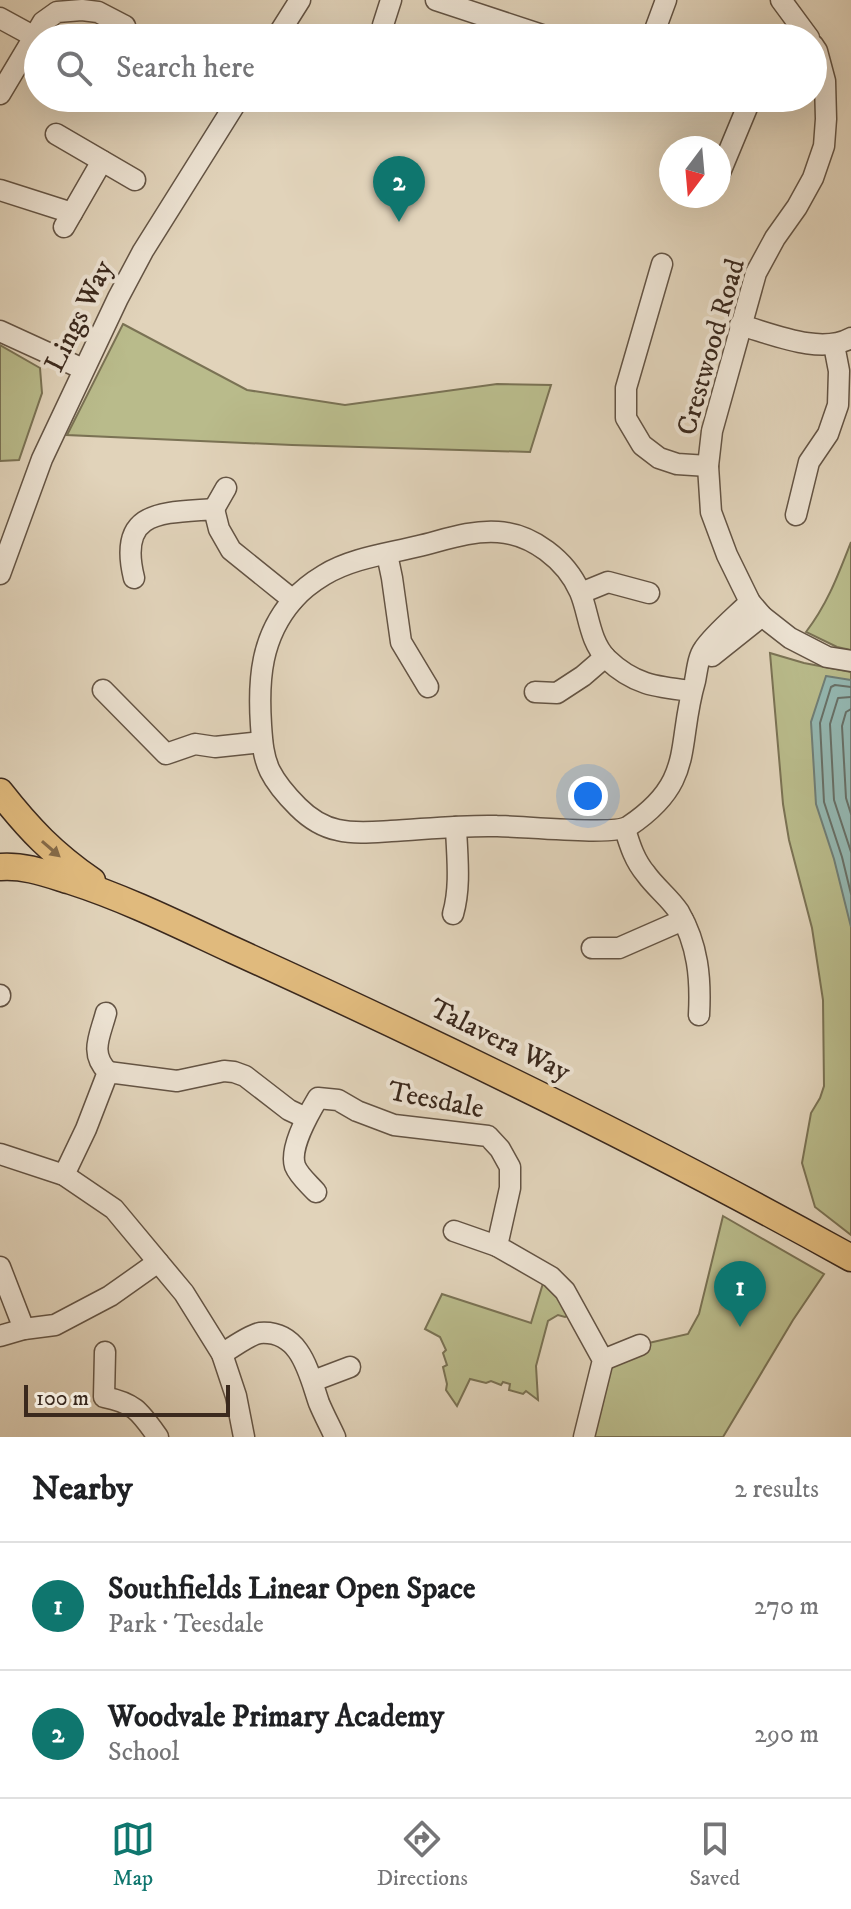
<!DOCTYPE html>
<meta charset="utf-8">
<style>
body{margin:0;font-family:"IM FELL DW Pica",serif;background:#f2f2f2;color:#202124}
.compass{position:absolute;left:659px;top:136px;width:72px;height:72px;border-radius:50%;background:#fff;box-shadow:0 8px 32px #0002;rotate:196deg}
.scale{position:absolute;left:24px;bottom:20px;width:206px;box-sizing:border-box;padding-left:8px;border:4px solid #3b291d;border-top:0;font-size:22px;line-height:28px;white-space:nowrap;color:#3b291d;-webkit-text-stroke:6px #ece2d2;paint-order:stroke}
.you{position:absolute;left:588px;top:796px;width:28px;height:28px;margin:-20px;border:6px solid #fff;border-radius:50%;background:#1a73e8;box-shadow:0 0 0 12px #1a73e833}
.badge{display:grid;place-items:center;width:52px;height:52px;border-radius:50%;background:#0f766e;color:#fff;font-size:26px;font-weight:700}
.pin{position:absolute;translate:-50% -66px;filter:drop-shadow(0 2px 4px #0008)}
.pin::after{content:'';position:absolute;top:42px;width:28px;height:24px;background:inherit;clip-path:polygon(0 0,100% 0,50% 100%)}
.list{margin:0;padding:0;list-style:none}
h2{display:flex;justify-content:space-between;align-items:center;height:104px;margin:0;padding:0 32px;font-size:34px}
h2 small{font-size:26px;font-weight:400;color:#757577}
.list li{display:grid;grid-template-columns:52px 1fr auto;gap:24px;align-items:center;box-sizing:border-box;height:128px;padding:0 32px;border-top:2px solid #e0e0e0}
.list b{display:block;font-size:30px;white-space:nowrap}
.list p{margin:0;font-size:26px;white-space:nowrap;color:#757577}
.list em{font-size:26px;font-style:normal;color:#757577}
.icon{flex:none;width:44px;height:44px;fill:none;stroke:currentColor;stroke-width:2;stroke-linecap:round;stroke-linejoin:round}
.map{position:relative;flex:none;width:851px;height:1437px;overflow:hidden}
.search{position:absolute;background:#fff;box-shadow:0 8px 32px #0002;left:24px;right:24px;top:24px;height:88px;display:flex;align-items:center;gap:20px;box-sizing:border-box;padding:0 28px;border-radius:44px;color:#757577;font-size:30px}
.sheet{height:360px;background:#fff}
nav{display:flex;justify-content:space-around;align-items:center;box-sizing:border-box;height:112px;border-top:2px solid #e0e0e0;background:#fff;font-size:22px;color:#757577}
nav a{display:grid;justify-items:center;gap:4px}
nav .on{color:#0f766e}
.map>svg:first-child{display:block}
.green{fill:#b9bb8b;stroke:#7a7254;stroke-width:2}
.water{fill:#94b7b1;stroke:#707e76;stroke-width:2}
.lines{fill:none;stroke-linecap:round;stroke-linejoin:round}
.shore{stroke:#687067;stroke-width:2}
.minor-casing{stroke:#645444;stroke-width:23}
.major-casing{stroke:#3b291d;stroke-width:29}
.minor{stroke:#ece2d2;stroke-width:20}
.major{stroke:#e0ba7d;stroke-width:26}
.oneway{fill:#856a48}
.labels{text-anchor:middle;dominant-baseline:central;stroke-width:8;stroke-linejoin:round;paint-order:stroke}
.street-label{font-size:28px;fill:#3b291d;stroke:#ece2d2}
</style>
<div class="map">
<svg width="851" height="1437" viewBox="0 0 851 1437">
<rect width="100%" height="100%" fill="#e1d3ba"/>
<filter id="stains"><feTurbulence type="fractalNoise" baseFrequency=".0025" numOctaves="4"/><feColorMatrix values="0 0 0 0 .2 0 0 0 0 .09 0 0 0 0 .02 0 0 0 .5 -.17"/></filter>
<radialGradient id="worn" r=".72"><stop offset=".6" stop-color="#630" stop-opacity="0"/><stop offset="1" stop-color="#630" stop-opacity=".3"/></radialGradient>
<!-- green -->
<g class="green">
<polygon points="123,324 247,390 345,405 497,384 551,385 530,452 292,445 67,435"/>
<polygon points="0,345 40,368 42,393 19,460 0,461"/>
<path d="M 851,542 L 851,650 L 837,647 L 806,632 C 828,603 838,575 851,542 Z"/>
<polygon points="770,653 804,663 851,672 851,1235 815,1207 802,1163 811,1113 820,1098 824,1086 823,1000 812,928 789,840 783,804"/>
<polygon points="723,1216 824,1274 793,1320 723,1437 584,1437 603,1360 640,1345 688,1334 699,1314"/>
<polygon points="544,1280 554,1288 570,1315 565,1317 558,1315 548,1321 536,1366 538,1400 526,1391 523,1394 509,1390 510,1384 503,1382 501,1385 491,1381 486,1383 470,1379 457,1406 446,1390 447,1384 443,1367 447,1365 443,1353 446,1350 440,1337 425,1329 442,1294 531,1323"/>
</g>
<!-- water -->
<polygon class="water" points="826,676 851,680 851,927 834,859 816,804 811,722"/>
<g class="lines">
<!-- shore -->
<g class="shore">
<polyline points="851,687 835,685 831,687 820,723 824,802 842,857 851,894"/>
<polyline points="851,697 838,698 830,724 834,800 851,852"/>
<polyline points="851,709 846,712 842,726 846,798 851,814"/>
</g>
<defs>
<g id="minor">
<polyline points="436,0 551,38"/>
<polyline points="781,0 809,38"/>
<polyline points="0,18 33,36"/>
<polyline points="383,25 391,0"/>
<polyline points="276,38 300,0"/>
<polyline points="652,38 666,0"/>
<polyline points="813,45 817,51 825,81 826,119 824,146 813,178 797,207 775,238 756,273 712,431 708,466 711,512 727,555 750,602 762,616 790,638 827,657 851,661"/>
<polyline points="0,94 43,22 57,12 82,10 98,12 125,26"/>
<polyline points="56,134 135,180"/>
<polyline points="719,175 751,98"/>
<polyline points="0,190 72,213"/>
<polyline points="64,227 102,161"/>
<polyline points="662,264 626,388 626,418 642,445 659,458 677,464 708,466"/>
<path d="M 740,325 C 773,334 820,355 851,338"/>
<polyline points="0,331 83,369"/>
<polyline points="214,509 226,488"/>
<polyline points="796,515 809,462 828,434 838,405 839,371 834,345"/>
<polyline points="387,554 392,578 401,642 428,687"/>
<polyline points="0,574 42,459 118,298 143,251 239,98"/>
<path d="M 134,578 C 117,509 163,513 214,509 L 219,529 L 231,550 L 293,600"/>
<polyline points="581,593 608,582 649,593"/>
<polyline points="712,656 762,616"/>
<polyline points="103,690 166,754 195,744 215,747 262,742"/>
<path d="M 692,691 C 657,687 634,685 607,659 C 589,641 589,613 580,592 C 566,560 532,534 498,532 C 471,530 444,540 419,546 C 387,554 352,558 324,575 C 314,581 301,591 293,600 C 261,637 258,679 261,725 C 262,740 263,757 270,771 C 277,785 287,796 298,807 C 309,818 323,827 338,830 C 355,834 374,832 391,831 C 426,829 462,825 497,826 C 521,826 615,836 629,826 C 696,781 676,746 695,681 C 697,671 698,657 704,649 C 713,635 737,615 750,602"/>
<polyline points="535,692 557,693 583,676 605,657"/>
<path d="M 625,829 C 630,846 635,861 646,874 C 656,888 670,898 679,912 C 698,945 701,978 699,1015"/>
<path d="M 453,914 C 461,886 457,856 456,827"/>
<polyline points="592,948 619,948 683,920"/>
<polyline points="0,995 0,996"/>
<path d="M 106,1013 C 100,1036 89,1053 108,1072"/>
<polyline points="0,1154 64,1175 114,1209 184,1293 222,1354 236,1396 244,1437"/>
<polyline points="64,1175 86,1129 108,1072 177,1081 224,1071 234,1072 245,1076 289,1110 306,1118"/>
<path d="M 316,1192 C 309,1184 299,1176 295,1166 C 289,1148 309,1113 318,1098 L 338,1100 L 357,1111 L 394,1125 L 488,1136 L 500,1149 L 510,1167 L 510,1188 L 497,1246 L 551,1277 L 565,1291 L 603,1360 L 584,1437"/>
<polyline points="454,1231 497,1246"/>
<polyline points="0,1267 24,1329"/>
<polyline points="0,1336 24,1329 55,1325 110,1296 158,1262"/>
<path d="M 105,1352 L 104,1397 C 135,1403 140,1412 158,1437"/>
<path d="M 222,1354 C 231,1348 251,1334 260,1333 C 301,1330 309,1374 319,1403 C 324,1415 330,1426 335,1437"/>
<polyline points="603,1360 640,1345"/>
<polyline points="313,1381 350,1367"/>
</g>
<g id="major">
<path d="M 0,792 C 29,829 53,854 92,881"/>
<path d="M 0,867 C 25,865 48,874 71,881 C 127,899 179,925 233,950 C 442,1045 650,1146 851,1258"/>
</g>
</defs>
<!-- minor casing -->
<use href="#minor" class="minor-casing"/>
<!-- major casing -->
<use href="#major" class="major-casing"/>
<!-- minor -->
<use href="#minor" class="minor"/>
<!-- major -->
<use href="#major" class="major"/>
</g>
<!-- one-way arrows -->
<defs><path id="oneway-solid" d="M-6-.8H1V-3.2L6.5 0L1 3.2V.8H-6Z" transform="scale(2)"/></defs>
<use class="oneway" href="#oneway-solid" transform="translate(51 849) rotate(41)"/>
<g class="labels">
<!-- street labels -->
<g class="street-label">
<text transform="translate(79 316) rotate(-64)">Lings Way</text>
<text transform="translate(711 347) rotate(-74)">Crestwood Road</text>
<text transform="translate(500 1040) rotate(26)">Talavera Way</text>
<text transform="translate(436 1100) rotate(11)">Teesdale</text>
</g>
</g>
<rect width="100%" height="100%" filter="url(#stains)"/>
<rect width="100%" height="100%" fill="url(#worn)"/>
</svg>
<svg class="compass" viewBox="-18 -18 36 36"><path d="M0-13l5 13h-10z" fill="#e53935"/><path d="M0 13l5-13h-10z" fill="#757577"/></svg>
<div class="scale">100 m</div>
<div class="you"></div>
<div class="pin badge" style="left:740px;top:1327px">1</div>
<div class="pin badge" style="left:399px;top:222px">2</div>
<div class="search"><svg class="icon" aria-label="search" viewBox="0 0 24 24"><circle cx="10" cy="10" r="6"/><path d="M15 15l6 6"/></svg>Search here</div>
</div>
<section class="sheet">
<h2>Nearby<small>2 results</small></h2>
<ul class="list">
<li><span class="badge">1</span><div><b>Southfields Linear Open Space</b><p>Park · Teesdale</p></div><em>270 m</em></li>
<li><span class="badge">2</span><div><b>Woodvale Primary Academy</b><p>School</p></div><em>290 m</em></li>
</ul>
</section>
<nav>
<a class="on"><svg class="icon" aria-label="map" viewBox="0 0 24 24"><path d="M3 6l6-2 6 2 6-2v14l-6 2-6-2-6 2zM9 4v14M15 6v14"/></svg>Map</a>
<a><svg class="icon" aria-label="directions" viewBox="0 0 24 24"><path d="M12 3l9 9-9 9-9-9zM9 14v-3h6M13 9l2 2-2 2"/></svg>Directions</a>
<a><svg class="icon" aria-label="saved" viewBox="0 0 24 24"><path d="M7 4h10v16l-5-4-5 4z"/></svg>Saved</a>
</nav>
